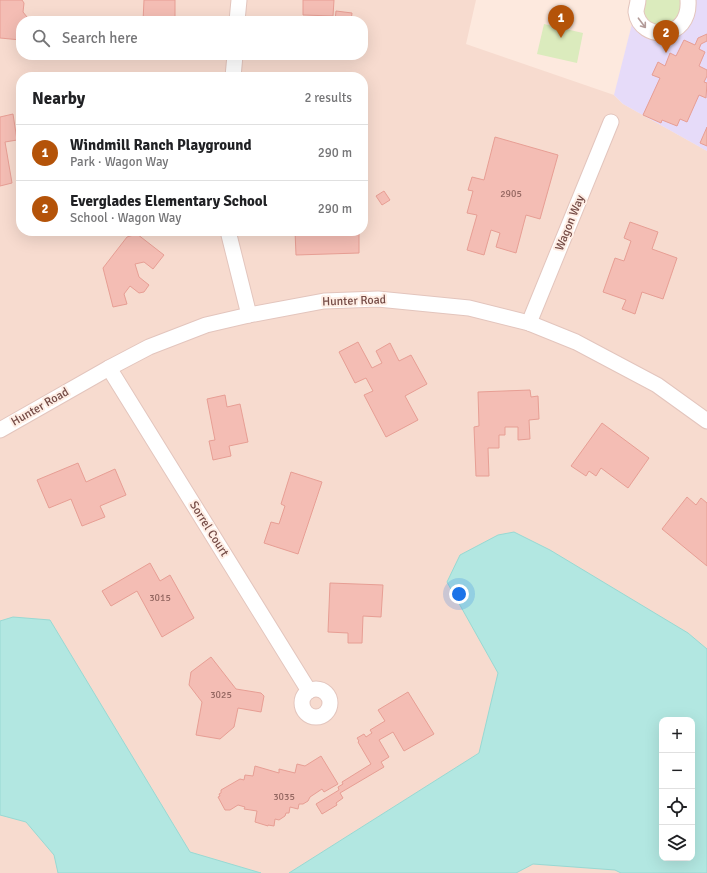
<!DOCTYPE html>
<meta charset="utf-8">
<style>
body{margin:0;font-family:Signika,sans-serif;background:#f2f2f2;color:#202124}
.controls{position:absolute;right:12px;bottom:12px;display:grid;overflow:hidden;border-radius:8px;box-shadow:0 4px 16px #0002}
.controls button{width:36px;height:36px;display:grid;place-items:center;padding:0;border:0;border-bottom:1px solid #e0e0e0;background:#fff;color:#202124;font:20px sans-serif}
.you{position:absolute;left:459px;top:594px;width:14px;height:14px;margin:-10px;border:3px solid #fff;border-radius:50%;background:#1a73e8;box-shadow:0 0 0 6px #1a73e833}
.badge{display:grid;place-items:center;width:26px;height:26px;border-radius:50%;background:#b45309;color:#fff;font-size:13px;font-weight:700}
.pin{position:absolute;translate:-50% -33px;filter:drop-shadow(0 1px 2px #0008)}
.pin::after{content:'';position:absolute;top:21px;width:14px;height:12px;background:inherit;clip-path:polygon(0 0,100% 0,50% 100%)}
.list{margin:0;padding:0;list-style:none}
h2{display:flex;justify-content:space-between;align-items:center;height:52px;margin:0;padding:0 16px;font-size:17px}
h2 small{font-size:13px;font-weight:400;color:#757577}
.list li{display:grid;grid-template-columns:26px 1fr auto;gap:12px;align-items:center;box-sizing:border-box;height:56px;padding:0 16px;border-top:1px solid #e0e0e0}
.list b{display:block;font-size:15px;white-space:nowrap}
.list p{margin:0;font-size:13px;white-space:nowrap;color:#757577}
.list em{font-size:13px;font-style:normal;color:#757577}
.icon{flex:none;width:22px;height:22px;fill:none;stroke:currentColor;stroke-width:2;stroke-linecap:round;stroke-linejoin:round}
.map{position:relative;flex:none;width:707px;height:873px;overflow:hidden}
.search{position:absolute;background:#fff;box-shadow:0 4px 16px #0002;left:16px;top:16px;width:352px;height:44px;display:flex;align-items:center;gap:10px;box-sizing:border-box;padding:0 14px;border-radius:16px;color:#757577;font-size:15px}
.panel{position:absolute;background:#fff;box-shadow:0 4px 16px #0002;left:16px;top:72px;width:352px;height:164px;border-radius:16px}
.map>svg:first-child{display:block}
.residential{fill:#f7dbcf;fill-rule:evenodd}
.education{fill:#e6dbf9}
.green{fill:#dbebbd}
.water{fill:#b2e7e1;stroke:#98d9d3;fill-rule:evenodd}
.building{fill:#f4bdb4;stroke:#e79e94}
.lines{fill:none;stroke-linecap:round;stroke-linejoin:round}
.street-casing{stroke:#e3c5bd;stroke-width:17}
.street{stroke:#fff;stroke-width:15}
.oneway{stroke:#b39b99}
.labels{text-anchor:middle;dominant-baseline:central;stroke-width:4;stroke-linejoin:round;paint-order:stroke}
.number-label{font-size:10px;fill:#946761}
.street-label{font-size:12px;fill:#744a45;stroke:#ffeee5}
</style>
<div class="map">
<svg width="707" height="873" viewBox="0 0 707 873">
<rect width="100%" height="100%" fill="#fde9de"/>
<!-- residential -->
<path class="residential" d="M 0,0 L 476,0 L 466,44 L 614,95 L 623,104 L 707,151 L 707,873 L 0,873 ZM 21,21 L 363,21 L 363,55 L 21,55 ZM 21,77 L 363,77 L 363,231 L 21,231 ZM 662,720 L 692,720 L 692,858 L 662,858 Z"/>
<!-- education -->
<polygon class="education" points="638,0 707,0 707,151 623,104 614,95"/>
<!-- green -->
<g class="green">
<path d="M 643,0 L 682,0 L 677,22 L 659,27 C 644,20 643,16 643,0 Z"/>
<polygon points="544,24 583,33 577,63 537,54"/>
</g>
<!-- water -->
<g class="water">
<path d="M 514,532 L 550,550 L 688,633 L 707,649 L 707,873 L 621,873 L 615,870 L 533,864 L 516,873 L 289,873 L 479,753 L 498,673 L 447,582 L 460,555 L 498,535 ZM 662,720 L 692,720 L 692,858 L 662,858 Z"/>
<polygon points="13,617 50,620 190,852 261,873 58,873 54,855 26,822 0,815 0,621"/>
</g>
<!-- building -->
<g class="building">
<polygon points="0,0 22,0 24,3 23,12 27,17 28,21 21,21 21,40 0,38"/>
<polygon points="144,0 175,0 175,21 143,21"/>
<polygon points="303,0 334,0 333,16 303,15"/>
<polygon points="336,11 352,13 351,21 335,21"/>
<polygon points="707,34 707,41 701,44 699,49 705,52 699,66 707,70 707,76 704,82 707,83 706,98 699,95 687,122 680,119 677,126 662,120 661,123 643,115 660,78 652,75 658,62 665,66 670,53 676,56 684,40 695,45 698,38"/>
<polygon points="13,114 17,140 5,142 12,183 0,186 0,117"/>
<polygon points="707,127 707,146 700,143"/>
<polygon points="495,137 558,155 540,219 526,215 516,253 496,247 500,233 491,230 484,255 467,250 477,215 467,213 473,191 468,190 472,177 484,180"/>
<polygon points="384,191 390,200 382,205 376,196"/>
<polygon points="630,222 658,232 652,249 677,258 663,299 642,292 635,314 622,309 626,300 603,292 615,258 624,261 631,241 624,238"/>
<polygon points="295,231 359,231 359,253 296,255"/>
<polygon points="137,234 164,255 153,269 144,262 135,264 139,277 149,285 144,292 139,293 130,286 124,294 127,304 113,307 103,268 127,237"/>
<polygon points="358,342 372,368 382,363 376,351 390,343 399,361 411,355 427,384 405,396 418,420 386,437 364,395 373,391 366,378 355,383 339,352"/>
<polygon points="530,390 531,397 538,396 539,419 529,420 530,439 518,440 518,427 505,427 505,435 499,435 499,448 488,448 489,476 476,476 474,427 479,426 478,392"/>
<polygon points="225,395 227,407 240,404 248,442 229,446 231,456 213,460 209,441 215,440 207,399"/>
<polygon points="602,423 649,458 628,488 601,468 596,476 589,471 586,476 571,466"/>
<polygon points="78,463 86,482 115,469 126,495 100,506 105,517 82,526 71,499 49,508 37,480"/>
<polygon points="291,472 322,482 298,554 264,543 271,522 279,524 285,506 281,504"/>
<polygon points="687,497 696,505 701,498 707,503 707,566 662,529"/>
<polygon points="150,563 160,581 170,575 194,618 162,637 137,591 111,606 102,591"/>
<polygon points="330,583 383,585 381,617 363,616 362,643 348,643 348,633 328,632"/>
<polygon points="211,657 236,689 261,693 264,696 261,712 238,708 234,727 220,739 196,735 202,702 189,685 191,672"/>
<polygon points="408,692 434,734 404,751 393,732 379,740 389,757 381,762 384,767 340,793 343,798 336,803 337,805 322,814 316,804 339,790 338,787 343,784 342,782 371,764 358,742 359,741 357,738 364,734 366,737 372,733 370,730 385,721 378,710"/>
<polygon points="321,756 338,784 324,792 322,789 310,797 308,801 303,804 299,804 298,809 290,807 289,813 286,813 285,816 279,820 275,819 274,826 268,825 268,826 255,822 257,811 244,809 245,807 238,805 230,810 225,810 218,797 220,796 219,794 221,793 221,790 240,779 244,780 245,775 253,776 255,766 279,773 279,769 295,773 297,764 305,766"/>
</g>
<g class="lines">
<defs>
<g id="street">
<path d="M 638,0 C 638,4 636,8 636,12 C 640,42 691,41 688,0"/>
<polyline points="237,21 239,0"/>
<polyline points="233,77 235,55"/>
<polyline points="228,231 249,315"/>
<polyline points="529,323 611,122"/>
<polyline points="109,368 309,691"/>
<polyline points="0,430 109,368 149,347 206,325 249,315 324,301 378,299 469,308 529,323 576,342 657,385 707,421"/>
<circle cx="316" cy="703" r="14"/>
</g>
</defs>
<!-- street casing -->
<use href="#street" class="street-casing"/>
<!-- street -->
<use href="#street" class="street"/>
</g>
<!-- one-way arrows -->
<defs><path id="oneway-shaft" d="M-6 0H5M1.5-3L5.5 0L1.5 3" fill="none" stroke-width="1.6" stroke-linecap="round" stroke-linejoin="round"/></defs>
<use class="oneway" href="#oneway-shaft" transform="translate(642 23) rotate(53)"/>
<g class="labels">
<!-- number labels -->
<g class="number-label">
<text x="511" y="194">2905</text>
<text x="160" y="598">3015</text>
<text x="221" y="695">3025</text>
<text x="284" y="797">3035</text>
</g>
<!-- street labels -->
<g class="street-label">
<text transform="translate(570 223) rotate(-68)">Wagon Way</text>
<text transform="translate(354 301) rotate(-2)">Hunter Road</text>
<text transform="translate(40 407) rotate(-30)">Hunter Road</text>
<text transform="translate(209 529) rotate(58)">Sorrel Court</text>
</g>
</g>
</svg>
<div class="controls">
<button>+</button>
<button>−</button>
<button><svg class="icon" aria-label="locate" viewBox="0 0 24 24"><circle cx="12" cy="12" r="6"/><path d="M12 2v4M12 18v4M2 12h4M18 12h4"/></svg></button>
<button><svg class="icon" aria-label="layers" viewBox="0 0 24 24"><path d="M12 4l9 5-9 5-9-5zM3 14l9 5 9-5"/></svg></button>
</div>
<div class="you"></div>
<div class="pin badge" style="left:561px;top:38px">1</div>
<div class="pin badge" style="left:666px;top:53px">2</div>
<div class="search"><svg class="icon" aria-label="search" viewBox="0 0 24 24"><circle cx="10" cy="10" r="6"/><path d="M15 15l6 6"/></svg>Search here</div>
<section class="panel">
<h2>Nearby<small>2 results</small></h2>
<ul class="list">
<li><span class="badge">1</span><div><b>Windmill Ranch Playground</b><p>Park · Wagon Way</p></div><em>290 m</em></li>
<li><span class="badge">2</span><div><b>Everglades Elementary School</b><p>School · Wagon Way</p></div><em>290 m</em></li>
</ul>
</section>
</div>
